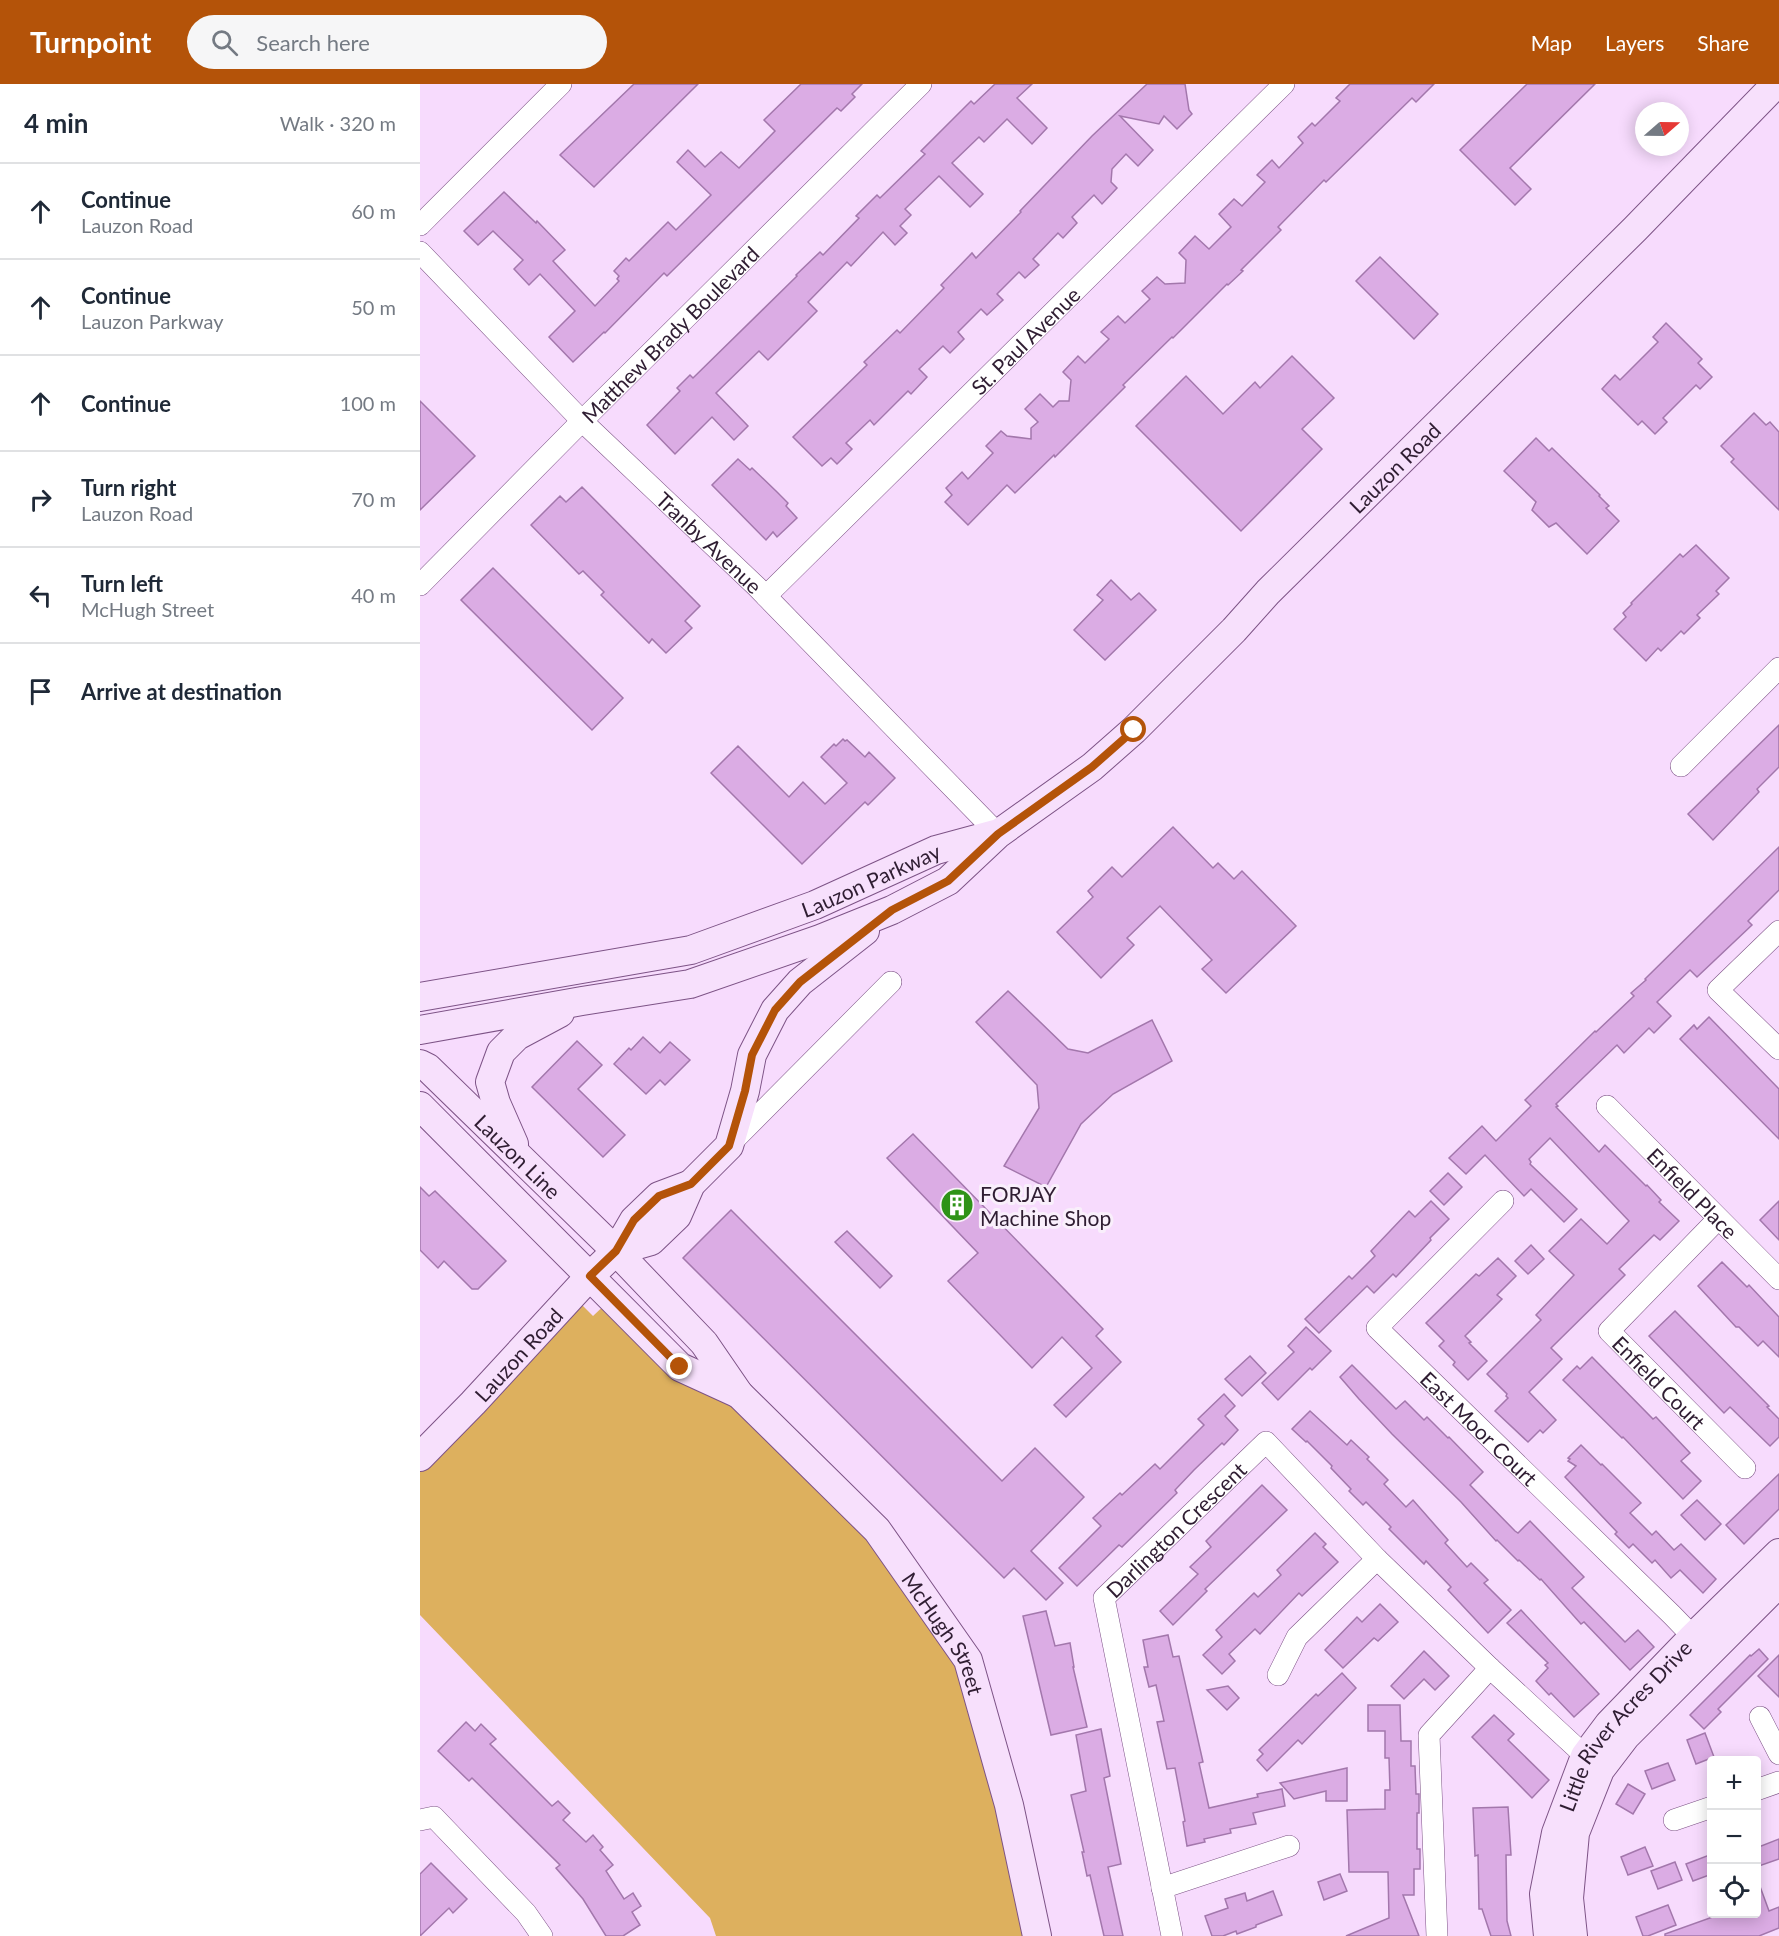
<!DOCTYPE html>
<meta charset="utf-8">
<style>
body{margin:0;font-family:Lato,sans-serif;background:#f6f6f7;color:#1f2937}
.controls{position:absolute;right:18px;bottom:18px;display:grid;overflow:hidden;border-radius:6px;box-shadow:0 3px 15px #0003}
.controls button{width:54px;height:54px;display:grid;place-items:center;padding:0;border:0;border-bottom:2px solid #e0e1e3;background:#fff;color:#1f2937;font:30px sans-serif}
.compass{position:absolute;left:1215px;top:18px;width:54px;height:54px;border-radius:50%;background:#fff;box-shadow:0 3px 15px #0003;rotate:70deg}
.stop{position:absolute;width:18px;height:18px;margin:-14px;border:4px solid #b45309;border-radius:50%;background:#fff}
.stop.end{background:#b45309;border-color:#fff;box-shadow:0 2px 6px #0008}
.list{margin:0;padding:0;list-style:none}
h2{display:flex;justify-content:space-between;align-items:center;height:78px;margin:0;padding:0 24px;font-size:26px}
h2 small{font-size:20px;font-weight:400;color:#747a83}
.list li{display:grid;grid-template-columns:39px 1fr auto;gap:18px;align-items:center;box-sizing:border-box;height:96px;padding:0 24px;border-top:2px solid #e0e1e3}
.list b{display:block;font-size:22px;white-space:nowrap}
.list p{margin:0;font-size:20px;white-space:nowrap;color:#747a83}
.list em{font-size:20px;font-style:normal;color:#747a83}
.icon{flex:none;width:33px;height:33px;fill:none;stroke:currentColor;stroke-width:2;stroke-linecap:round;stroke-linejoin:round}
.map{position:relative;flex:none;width:1359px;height:1852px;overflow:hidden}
header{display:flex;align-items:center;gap:36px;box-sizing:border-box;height:84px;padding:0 30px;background:#b45309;color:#fff}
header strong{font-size:28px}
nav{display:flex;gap:33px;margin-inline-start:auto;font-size:21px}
.search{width:420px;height:54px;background:#f6f6f7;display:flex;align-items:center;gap:15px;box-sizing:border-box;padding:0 21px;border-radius:33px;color:#747a83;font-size:22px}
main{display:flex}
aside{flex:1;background:#fff}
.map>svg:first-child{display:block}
.green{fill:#ddb05e}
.building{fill:#dbace4;stroke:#a377ac;stroke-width:1.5}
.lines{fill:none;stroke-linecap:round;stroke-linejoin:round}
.street-casing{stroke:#7d5386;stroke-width:22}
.secondary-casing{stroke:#7d5386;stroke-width:30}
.street{stroke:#fff;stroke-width:21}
.secondary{stroke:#f7e0fc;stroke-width:28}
.route{stroke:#b45309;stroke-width:8}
.labels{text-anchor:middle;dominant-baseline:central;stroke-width:6;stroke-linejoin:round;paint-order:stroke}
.street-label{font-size:21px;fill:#2f1d32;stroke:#f9effb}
.poi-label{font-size:21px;fill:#2f1d32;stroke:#f9effb;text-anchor:start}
</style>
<header>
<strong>Turnpoint</strong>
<div class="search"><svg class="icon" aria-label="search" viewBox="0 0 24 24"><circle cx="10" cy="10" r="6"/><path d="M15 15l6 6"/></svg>Search here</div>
<nav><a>Map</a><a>Layers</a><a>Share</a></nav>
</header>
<main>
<aside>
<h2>4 min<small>Walk · 320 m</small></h2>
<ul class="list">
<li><svg class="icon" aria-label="ahead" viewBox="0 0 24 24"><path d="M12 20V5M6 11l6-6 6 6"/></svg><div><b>Continue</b><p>Lauzon Road</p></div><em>60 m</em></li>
<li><svg class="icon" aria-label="ahead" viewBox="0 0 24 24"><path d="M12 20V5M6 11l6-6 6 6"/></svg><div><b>Continue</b><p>Lauzon Parkway</p></div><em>50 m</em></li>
<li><svg class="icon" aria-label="ahead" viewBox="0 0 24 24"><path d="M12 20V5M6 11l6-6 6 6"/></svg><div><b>Continue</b></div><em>100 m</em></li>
<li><svg class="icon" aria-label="right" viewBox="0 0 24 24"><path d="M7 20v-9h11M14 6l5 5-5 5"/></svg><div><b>Turn right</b><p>Lauzon Road</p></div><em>70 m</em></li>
<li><svg class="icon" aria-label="left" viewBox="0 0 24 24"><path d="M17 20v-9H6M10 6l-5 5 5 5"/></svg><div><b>Turn left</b><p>McHugh Street</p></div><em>40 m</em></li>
<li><svg class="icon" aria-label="arrive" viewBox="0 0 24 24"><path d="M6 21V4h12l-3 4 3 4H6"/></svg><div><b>Arrive at destination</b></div></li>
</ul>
</aside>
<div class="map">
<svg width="1359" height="1852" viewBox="0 0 1359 1852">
<rect width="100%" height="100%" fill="#f7dbfd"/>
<!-- green -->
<polygon class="green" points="152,1211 173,1232 192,1214 319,1310 457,1446 548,1576 617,1852 296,1852 290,1834 0,1531 0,1372"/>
<!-- building -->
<g class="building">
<polygon points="214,0 278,0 174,103 140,71"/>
<polygon points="381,0 442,0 432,10 435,13 421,27 417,24 247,192 244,189 185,249 184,248 153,278 129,253 155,227 120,190 109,201 94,185 103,176 73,147 58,161 44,147 84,108 116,139 117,137 145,166 133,177 175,222 199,197 197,195 199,192 194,187 206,174 209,177 248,138 256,146 291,111 257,78 268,66 285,83 301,68 319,84 355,47 344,36"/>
<polygon points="575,0 612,0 597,14 627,44 612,60 587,35 564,58 559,53 532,79 563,110 550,123 519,92 485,125 491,131 480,142 487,149 475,161 463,148 431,182 427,178 388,218 397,227 348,276 339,267 296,309 328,342 314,356 292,333 255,370 227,341 260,307 257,304 270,291 273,294 377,192 376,191 400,168 403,171 439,134 436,132 457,111 460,114 505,70 501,67 551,17 554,20"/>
<polygon points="727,0 765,0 769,26 772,30 757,45 744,32 739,40 700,32 733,66 718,82 706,70 692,85 691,98 697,104 682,120 674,111 652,133 657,139 643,154 638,149 613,175 619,181 605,194 599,188 577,210 583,216 567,231 561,225 538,248 544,255 530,269 523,262 499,285 507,293 491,310 488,307 454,341 450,336 426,359 432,365 417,380 411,374 402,382 373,353 447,281 444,278 477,246 480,249 524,204 521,201 552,169 556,174 601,128 600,127 672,52"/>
<polygon points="930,0 1014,0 996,18 992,14 906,98 904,96 858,143 861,146 821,186 823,187 808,201 807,200 753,254 752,253 703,301 705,303 635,373 634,371 595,409 587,401 548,441 525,418 532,411 526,404 542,388 548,395 573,369 566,362 581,347 587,352 611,355 611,344 618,338 605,325 620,310 633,323 639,317 649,317 651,296 643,288 658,272 665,279 689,255 681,248 698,232 705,239 730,215 722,207 737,193 745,200 765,199 766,176 759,169 775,152 789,165 811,143 799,130 814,115 822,122 845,98 837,91 852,76 859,84 883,59 878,53 892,39 895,42 920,17 916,14"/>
<polygon points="1107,0 1175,0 1090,84 1111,105 1095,121 1040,66"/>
<polygon points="960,173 1018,230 994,255 936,197"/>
<polygon points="1246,239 1282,275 1278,279 1292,293 1280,305 1276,301 1243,334 1247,338 1235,350 1222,337 1218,341 1182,305 1195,291 1200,296 1238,258 1233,253"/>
<polygon points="872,272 914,314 882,345 902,365 821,447 716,342 766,292 803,330 835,298 840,304"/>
<polygon points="0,317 55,372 0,426"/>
<polygon points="1334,329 1346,341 1350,338 1359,348 1359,426 1311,378 1314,375 1301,362"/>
<polygon points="1116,354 1129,367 1132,364 1180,411 1179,412 1189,422 1186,424 1199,437 1167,470 1136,439 1129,443 1112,426 1116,418 1084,387"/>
<polygon points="318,375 330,386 332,384 356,407 368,419 366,422 377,434 357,453 353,448 346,456 292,401"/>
<polygon points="162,403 280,522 265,537 272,544 246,569 232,555 229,559 181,511 184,508 163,487 159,490 111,441 140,412 146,418"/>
<polygon points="1276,461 1309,494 1296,507 1299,510 1277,531 1280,534 1264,550 1261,547 1241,567 1238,564 1226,577 1194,545 1206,533 1203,529 1212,520 1211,519 1260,470 1263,473"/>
<polygon points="73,484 203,614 172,646 41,516"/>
<polygon points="691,496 711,516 719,509 736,526 685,576 654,546 683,516 677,511"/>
<polygon points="1359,641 1359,683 1337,705 1339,708 1293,756 1268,730"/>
<polygon points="423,655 425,657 427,656 445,673 449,668 475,694 448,721 445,718 382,780 291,689 318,662 369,713 383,698 405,720 427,699 401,673 414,660 416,662"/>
<polygon points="753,743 793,784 798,779 814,795 822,787 876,842 806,909 782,885 792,876 740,822 707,854 714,861 681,894 637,848 673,813 668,807 692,783 702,793"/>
<polygon points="1359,763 1359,806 1328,837 1332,841 1277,893 1270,886 1237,918 1251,932 1234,949 1229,944 1204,969 1197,961 1136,1020 1138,1022 1136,1023 1179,1068 1185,1061 1226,1102 1227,1101 1241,1116 1239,1118 1259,1137 1240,1156 1234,1151 1199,1185 1205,1191 1131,1264 1142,1275 1109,1308 1136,1336 1123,1349 1120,1346 1108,1358 1075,1327 1088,1314 1086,1312 1087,1310 1067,1290 1121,1236 1116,1231 1154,1191 1129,1167 1161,1135 1187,1160 1209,1137 1130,1054 1109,1075 1111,1078 1110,1080 1157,1125 1144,1138 1111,1105 1104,1112 1065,1071 1046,1090 1029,1074 1062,1042 1076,1057 1111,1022 1105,1016 1175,947 1176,948 1214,912 1211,909 1226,896 1225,895"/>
<polygon points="588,907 648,965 668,969 732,936 752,977 693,1010 661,1040 626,1103 584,1082 619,1024 617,1001 556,938"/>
<polygon points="1289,933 1359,1005 1359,1055 1260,955 1274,941 1277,945"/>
<polygon points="223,953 240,969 250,958 270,976 245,1001 240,996 226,1010 194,980 209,964 211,966"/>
<polygon points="157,957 182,981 158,1005 205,1051 183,1073 112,1003"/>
<polygon points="493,1050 683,1245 676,1252 701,1278 646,1333 634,1321 672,1284 642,1253 612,1284 528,1197 558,1169 467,1074"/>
<polygon points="1028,1089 1042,1103 1024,1121 1010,1107"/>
<polygon points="0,1103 9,1112 15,1107 86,1177 58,1205 52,1205 24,1177 18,1184 0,1166"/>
<polygon points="1011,1117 1029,1135 1010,1154 1011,1156 976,1193 973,1190 954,1209 947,1202 899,1249 885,1235 929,1192 932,1195 955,1172 951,1167 989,1127 995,1133"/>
<polygon points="1359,1117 1359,1156 1340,1136"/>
<polygon points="311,1126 582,1397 615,1364 664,1413 611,1467 643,1499 626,1516 594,1484 584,1494 263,1174"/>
<polygon points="427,1147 472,1192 460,1204 415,1158"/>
<polygon points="1111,1161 1124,1175 1108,1190 1095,1177"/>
<polygon points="1078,1174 1096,1192 1077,1211 1082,1215 1045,1252 1051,1258 1049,1259 1067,1277 1048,1296 1033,1281 1035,1278 1019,1262 1024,1257 1006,1239 1056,1190 1059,1192"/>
<polygon points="1302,1178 1327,1203 1329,1201 1359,1233 1359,1273 1343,1257 1338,1262 1319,1243 1316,1243 1278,1202"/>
<polygon points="1255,1227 1349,1322 1347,1323 1359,1335 1359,1353 1350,1362 1310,1323 1304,1329 1229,1252"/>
<polygon points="886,1243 911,1267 892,1286 890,1284 858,1316 842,1299 874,1268 868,1262"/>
<polygon points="830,1272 846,1289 822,1312 805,1295"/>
<polygon points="1172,1273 1233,1335 1236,1333 1270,1369 1261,1377 1281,1397 1263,1415 1203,1353 1202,1354 1143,1296 1157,1282 1160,1285"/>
<polygon points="932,1281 976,1325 985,1317 1004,1336 1007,1333 1028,1354 1029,1353 1063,1388 1050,1401 1095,1447 1098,1449 1110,1437 1164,1493 1152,1504 1205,1558 1218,1546 1234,1563 1210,1586 1164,1538 1161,1540 1121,1495 1120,1496 1099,1476 1098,1477 1077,1456 1076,1457 1041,1418 972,1350 939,1315 920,1293"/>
<polygon points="804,1310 815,1322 805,1332 818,1346 804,1361 802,1359 774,1386 755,1406 757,1409 702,1463 699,1461 657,1502 639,1484 681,1442 673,1434 700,1409 702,1411 735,1380 740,1385 784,1341 778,1335"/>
<polygon points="890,1327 927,1361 931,1356 949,1373 947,1375 968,1396 964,1400 986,1423 993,1416 1028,1456 1025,1459 1047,1483 1051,1479 1068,1496 1064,1499 1091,1526 1068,1549 1028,1506 1031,1503 1006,1477 1004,1480 969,1445 971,1443 946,1418 943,1421 929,1407 931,1405 911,1384 912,1382 887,1357 886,1358 872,1345"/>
<polygon points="1161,1361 1181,1381 1182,1380 1221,1419 1210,1429 1232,1451 1236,1447 1254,1466 1261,1460 1296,1495 1283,1509 1260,1486 1251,1494 1235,1476 1232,1479 1213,1460 1209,1464 1195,1450 1197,1448 1145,1393 1156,1382 1148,1377 1150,1375 1148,1374"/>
<polygon points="1359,1390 1359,1425 1324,1460 1306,1441"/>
<polygon points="842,1401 867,1426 785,1505 787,1507 753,1541 740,1527 778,1490 770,1483 791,1463 786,1457"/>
<polygon points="1277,1416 1301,1440 1285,1456 1261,1431"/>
<polygon points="895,1449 906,1460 903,1463 918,1478 882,1512 879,1509 840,1550 835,1545 809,1570 815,1577 802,1590 783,1571 802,1553 796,1546 834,1509 838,1513 861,1491 857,1486"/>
<polygon points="960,1520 978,1538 958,1557 954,1554 923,1584 905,1566 937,1533 942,1538"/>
<polygon points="1101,1526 1179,1610 1154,1633 1131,1609 1129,1611 1116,1597 1128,1584 1125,1581 1128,1579 1087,1539"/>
<polygon points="626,1527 635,1562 650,1559 654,1583 653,1583 667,1643 631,1651 603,1532"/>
<polygon points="748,1551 753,1573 759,1572 783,1678 779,1679 789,1724 838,1713 837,1710 862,1705 865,1722 833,1729 836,1740 810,1745 811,1749 784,1755 785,1758 767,1762 763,1738 765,1737 755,1684 747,1685 737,1638 744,1637 736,1601 729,1603 724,1583 728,1583 723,1556"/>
<polygon points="1339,1565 1348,1575 1298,1625 1301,1628 1284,1645 1270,1631 1330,1571 1331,1572"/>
<polygon points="1004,1567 1029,1592 1015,1606 1004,1595 984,1615 971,1602"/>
<polygon points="1359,1571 1359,1613 1338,1592"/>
<polygon points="922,1589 936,1604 882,1660 878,1656 847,1687 837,1676 843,1670 839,1666 896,1610 898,1612"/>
<polygon points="808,1602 819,1614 807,1626 787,1606"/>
<polygon points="948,1621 980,1621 981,1657 991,1657 991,1682 995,1682 996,1710 999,1710 999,1729 997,1729 997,1765 1000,1765 1000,1785 994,1785 994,1811 983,1811 999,1852 926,1852 969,1834 968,1788 929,1788 927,1726 965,1725 965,1706 970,1706 969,1674 965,1674 965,1647 948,1647"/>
<polygon points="1074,1631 1094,1650 1088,1656 1129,1696 1112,1714 1052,1653"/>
<polygon points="46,1638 55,1647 61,1640 76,1655 70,1660 132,1722 138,1717 150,1729 143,1736 166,1758 173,1751 183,1763 180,1766 193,1781 186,1787 204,1815 213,1809 221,1822 212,1828 220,1841 203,1852 186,1852 163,1815 136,1784 140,1781 52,1694 49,1697 18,1667"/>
<polygon points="681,1645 690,1692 684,1694 701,1780 688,1783 703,1852 684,1852 670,1791 667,1792 662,1768 664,1768 651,1711 666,1707 656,1651"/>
<polygon points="1285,1649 1294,1673 1276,1680 1267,1656"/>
<polygon points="1248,1679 1255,1696 1232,1705 1225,1687"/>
<polygon points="927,1684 927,1717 906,1717 906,1707 874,1715 860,1699"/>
<polygon points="1208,1700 1225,1710 1213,1730 1196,1720"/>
<polygon points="1088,1723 1091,1771 1086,1771 1087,1837 1091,1852 1071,1852 1062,1825 1059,1825 1058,1771 1055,1772 1053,1724"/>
<polygon points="1359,1755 1359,1775 1336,1783 1336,1764"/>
<polygon points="1225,1763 1233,1782 1208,1791 1201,1773"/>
<polygon points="1292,1770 1292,1790 1273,1797 1266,1780"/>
<polygon points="1255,1778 1262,1796 1238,1805 1231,1787"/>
<polygon points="11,1779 47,1815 33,1829 29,1824 0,1852 0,1790"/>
<polygon points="920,1790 927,1807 904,1816 898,1798"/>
<polygon points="1338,1797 1349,1827 1359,1823 1359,1844 1339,1852 1245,1852 1245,1850 1301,1830 1336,1830"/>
<polygon points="853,1807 862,1831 836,1841 836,1843 817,1850 816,1847 803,1852 792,1852 785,1832 808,1824 805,1815 825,1809 827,1817"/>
<polygon points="1248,1821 1256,1841 1228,1852 1223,1852 1216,1833"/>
</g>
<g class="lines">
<defs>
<g id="street">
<polyline points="0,141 141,0"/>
<path id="s1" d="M 0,168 L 162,337 L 337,503 L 578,750"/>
<path id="s2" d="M 0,501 L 162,337 L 501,0"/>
<path id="s3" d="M 346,512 L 864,0"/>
<polyline points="1261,682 1359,584"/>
<polyline points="1359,847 1298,906 1359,965"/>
<path id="s4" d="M 1187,1022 L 1359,1195"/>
<polyline points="309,1061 471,898"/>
<path id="s5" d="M 1083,1117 L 957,1244 L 1252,1531 L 1283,1563"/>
<path id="s6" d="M 1298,1135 L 1189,1247 L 1325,1384"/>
<polyline points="858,1591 877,1553 957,1475"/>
<polyline points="1340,1633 1359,1670"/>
<polyline points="1336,1706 1359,1698"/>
<polyline points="0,1736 14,1733 106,1829 122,1852"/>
<polyline points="1254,1736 1292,1723"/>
<polyline points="742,1804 869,1762"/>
<path id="s7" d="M 752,1852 L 684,1514 L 846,1358 L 957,1475 L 1070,1584 L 1175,1681"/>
<polyline points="1017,1852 1009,1651 1070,1584"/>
</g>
<g id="secondary">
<path id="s8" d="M 0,913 L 271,866 L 395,821 L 516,766 L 575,750"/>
<path id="s9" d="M 0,946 L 162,917 L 270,900 L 400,855 L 472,826 L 528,797 L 578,750 L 672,683 L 714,646 L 814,546 L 848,508 L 1215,145 L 1356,0"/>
<path id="s10" d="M 0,980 L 8,984 L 196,1167 L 284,1259 L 319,1310 L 457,1446 L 548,1576 L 589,1721 L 617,1852"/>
<polyline points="0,1022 260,1283 319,1310"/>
<polyline points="94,1060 76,1019 70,998 81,968 97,952 140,929"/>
<polyline points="196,1167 231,1157 257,1132 271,1100 309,1062 325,1007 332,971 355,926 380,898 445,847"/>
<path id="s11" d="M 0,1373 L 53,1319 L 170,1192 L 196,1167 L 214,1136 L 239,1112 L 271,1100"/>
<path id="s12" d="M 1128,1852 L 1124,1810 L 1136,1749 L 1165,1672 L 1189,1640 L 1273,1553 L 1359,1469"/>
<polyline points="1153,1852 1149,1814 1155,1749 1180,1686 1206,1652 1359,1499"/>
</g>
</defs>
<!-- street casing -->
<use href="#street" class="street-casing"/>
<!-- secondary casing -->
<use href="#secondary" class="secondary-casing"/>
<!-- street -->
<use href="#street" class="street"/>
<!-- secondary -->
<use href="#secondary" class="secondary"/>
</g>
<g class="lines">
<!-- route -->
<polyline class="route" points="260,1283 170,1192 196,1167 214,1136 239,1112 271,1100 309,1062 325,1007 332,971 355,926 380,898 472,826 528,797 578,750 672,683 714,646"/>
</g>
<!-- icons -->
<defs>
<symbol id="building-disc" viewBox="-11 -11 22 22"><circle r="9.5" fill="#2e9317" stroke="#f9effb"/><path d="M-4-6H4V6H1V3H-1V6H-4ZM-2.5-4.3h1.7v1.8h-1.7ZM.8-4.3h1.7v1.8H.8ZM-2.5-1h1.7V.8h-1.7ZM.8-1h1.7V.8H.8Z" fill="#fff"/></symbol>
</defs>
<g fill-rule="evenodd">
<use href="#building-disc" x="518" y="1102" width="38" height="38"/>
</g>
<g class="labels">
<!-- street labels -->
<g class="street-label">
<text stroke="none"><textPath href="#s2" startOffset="354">Matthew Brady Boulevard</textPath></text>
<text stroke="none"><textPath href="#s3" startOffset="364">St. Paul Avenue</textPath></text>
<text stroke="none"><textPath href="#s9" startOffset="1162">Lauzon Road</textPath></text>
<text stroke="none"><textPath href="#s1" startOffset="410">Tranby Avenue</textPath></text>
<text stroke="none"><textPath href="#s8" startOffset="468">Lauzon Parkway</textPath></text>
<text stroke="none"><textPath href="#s10" startOffset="135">Lauzon Line</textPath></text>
<text stroke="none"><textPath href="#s4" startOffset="122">Enfield Place</textPath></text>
<text stroke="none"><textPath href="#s11" startOffset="142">Lauzon Road</textPath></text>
<text stroke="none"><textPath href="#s6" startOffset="228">Enfield Court</textPath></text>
<text stroke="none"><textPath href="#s5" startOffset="322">East Moor Court</textPath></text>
<text stroke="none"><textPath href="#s7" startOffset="444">Darlington Crescent</textPath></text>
<text stroke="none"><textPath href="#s10" startOffset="778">McHugh Street</textPath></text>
<text stroke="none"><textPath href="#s12" startOffset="234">Little River Acres Drive</textPath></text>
</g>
<!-- poi labels -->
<g class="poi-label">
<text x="560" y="1109">FORJAY<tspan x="560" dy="24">Machine Shop</tspan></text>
</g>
</g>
</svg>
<div class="controls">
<button>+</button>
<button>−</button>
<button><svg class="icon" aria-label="locate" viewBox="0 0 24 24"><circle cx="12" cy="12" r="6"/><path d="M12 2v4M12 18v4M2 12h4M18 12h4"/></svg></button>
</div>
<svg class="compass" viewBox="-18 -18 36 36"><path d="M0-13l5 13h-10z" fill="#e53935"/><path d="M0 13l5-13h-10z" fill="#747a83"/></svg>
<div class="stop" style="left:714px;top:646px"></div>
<div class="stop end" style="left:260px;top:1283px"></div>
</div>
</main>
